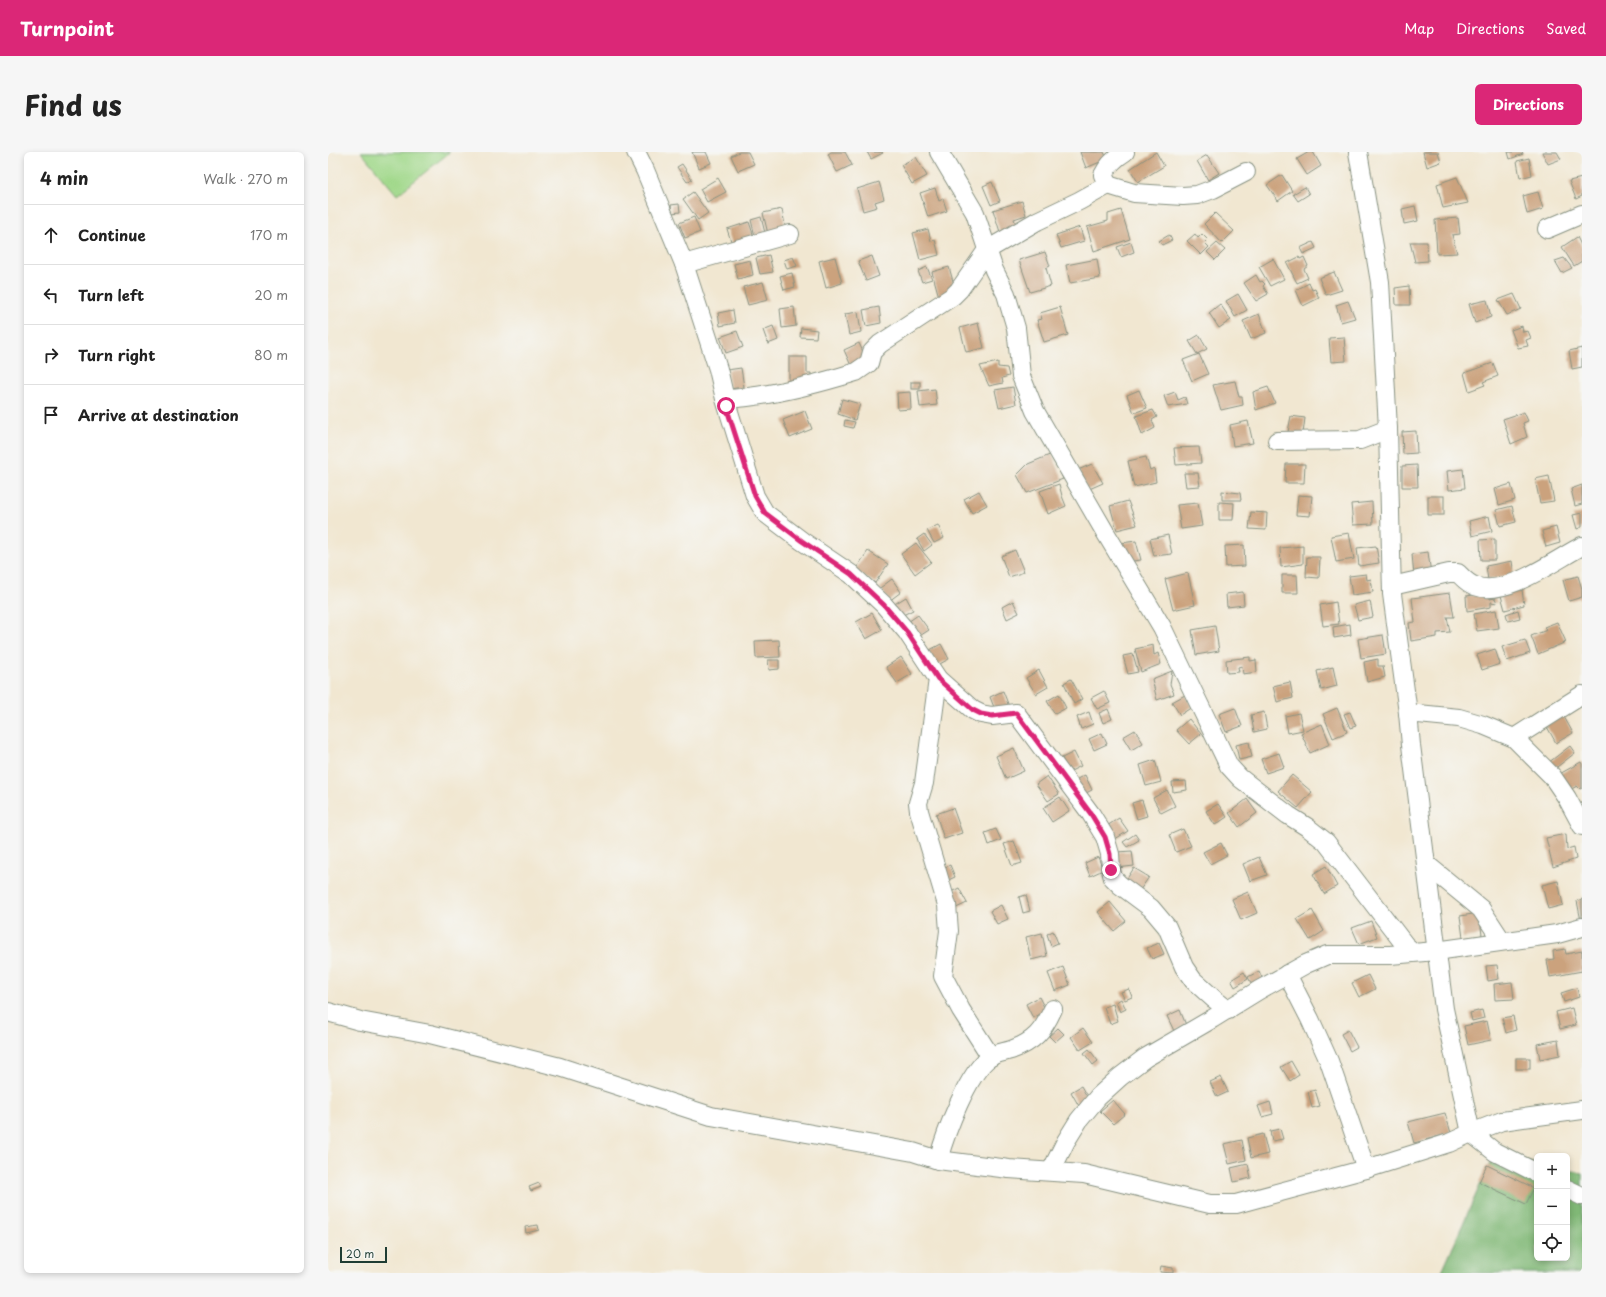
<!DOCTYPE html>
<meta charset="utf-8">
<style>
body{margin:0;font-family:"Playpen Sans",sans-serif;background:#f6f6f6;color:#222}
.controls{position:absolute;right:12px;bottom:12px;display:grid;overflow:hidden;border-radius:6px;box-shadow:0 2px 6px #0003}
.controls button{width:36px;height:36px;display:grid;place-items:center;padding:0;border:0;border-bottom:1px solid #e0e0e0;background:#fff;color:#222;font:20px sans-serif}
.scale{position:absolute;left:12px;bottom:10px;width:47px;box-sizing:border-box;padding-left:4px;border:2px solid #1f3d34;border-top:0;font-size:11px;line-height:14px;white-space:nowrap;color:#1f3d34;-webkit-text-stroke:3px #f6f6f2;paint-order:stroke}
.stop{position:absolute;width:12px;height:12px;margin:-9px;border:3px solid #db2777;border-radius:50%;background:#fff}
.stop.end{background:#db2777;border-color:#fff;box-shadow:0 1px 4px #0008}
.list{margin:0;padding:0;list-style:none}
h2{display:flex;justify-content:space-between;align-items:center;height:52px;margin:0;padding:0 16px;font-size:17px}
h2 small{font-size:13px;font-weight:400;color:#767676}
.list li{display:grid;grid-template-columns:26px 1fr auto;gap:12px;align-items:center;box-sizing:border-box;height:60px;padding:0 16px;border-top:1px solid #e0e0e0}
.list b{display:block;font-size:15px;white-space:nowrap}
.list em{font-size:13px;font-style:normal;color:#767676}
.icon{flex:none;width:22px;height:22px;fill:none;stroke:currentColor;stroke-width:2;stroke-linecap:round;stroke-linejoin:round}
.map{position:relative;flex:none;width:1254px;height:1121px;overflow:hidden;border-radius:6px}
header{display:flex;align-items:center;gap:24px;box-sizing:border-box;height:56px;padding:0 20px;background:#db2777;color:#fff}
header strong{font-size:19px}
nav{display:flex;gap:22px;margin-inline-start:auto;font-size:14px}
.intro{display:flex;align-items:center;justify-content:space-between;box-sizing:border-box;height:96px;padding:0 24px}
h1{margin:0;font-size:28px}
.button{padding:10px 18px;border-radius:6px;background:#db2777;color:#fff;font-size:14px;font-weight:700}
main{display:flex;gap:24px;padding:0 24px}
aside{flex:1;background:#fff;border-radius:6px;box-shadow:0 2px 6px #0003}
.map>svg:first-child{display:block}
.green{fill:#a0d88a;stroke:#608a5f}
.forest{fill:#80b876;stroke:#507a55}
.building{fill:#cba27d}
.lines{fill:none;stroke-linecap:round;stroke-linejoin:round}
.street-casing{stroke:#889282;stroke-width:20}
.street{stroke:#fff;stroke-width:18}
.route{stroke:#db2777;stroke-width:5}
</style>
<header>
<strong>Turnpoint</strong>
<nav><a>Map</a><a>Directions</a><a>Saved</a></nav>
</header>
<div class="intro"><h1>Find us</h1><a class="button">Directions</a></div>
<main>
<aside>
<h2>4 min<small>Walk · 270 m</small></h2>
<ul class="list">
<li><svg class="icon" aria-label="ahead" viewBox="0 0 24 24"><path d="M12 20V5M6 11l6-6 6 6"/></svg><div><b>Continue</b></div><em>170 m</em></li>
<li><svg class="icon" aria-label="left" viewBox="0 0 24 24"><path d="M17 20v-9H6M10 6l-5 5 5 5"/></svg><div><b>Turn left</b></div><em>20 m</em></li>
<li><svg class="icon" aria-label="right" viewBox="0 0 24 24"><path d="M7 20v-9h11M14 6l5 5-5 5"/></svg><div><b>Turn right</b></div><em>80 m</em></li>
<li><svg class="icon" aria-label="arrive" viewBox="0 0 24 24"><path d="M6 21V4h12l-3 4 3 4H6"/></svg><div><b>Arrive at destination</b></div></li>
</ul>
</aside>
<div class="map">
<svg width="1254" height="1121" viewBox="0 0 1254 1121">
<rect width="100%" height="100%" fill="#f6f6f2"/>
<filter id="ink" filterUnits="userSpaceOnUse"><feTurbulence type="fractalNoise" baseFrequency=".025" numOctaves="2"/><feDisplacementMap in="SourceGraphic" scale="8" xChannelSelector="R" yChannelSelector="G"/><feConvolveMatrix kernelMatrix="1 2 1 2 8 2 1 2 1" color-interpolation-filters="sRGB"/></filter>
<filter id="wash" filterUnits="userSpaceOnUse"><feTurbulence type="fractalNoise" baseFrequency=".012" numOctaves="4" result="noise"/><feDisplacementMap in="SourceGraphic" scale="16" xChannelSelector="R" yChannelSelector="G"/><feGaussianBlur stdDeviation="0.9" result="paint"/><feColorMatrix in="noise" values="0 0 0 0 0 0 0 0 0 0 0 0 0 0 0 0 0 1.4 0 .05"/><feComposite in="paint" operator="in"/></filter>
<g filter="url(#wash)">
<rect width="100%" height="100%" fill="#f1e7d1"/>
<!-- green -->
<polygon class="green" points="33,0 122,0 69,43"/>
<!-- forest -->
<polygon class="forest" points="1165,1004 1209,1012 1209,1106 1239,1106 1239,1018 1254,1021 1254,1121 1113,1121"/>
<g id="blocks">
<!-- building -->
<g class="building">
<polygon points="364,0 378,0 383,11 371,16"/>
<polygon points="411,0 420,0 426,12 410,19 403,4"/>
<polygon points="503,0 517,0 524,13 509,20 500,2"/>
<polygon points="539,0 554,0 555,1 543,7"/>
<polygon points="752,0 776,0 779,7 758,16"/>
<polygon points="828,0 836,14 810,30 802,17"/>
<polygon points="981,0 985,0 993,14 979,23 969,7"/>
<polygon points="1095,0 1110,0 1113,10 1099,15"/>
<polygon points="1180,0 1194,0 1195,2 1182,7"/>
<polygon points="1214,0 1229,0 1233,7 1220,12"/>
<polygon points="879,3 891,21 880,28 869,9"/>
<polygon points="588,5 599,24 584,32 573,13"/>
<polygon points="1201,6 1204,23 1192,26 1189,9"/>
<polygon points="354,12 364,27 359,30 349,15"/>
<polygon points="954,23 964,39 950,49 939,33"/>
<polygon points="1129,25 1140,51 1115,56 1109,32"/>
<polygon points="390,26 398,40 379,50 372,37"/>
<polygon points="1254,26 1254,44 1248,47 1241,29"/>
<polygon points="551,30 556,47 547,50 549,55 535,59 529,37"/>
<polygon points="664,30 672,49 663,53 655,34"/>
<polygon points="977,35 981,42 970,49 965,42"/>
<polygon points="607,36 611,49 615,47 619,59 600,65 592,41"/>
<polygon points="365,40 380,61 370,68 355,47"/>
<polygon points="1210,40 1215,57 1199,62 1195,44"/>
<polygon points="694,49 698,63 686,67 690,77 673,83 665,58"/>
<polygon points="351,52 352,60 344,61 343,53"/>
<polygon points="1087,54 1090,69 1076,72 1074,57"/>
<polygon points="454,57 458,79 440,82 435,61"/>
<polygon points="793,58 802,87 766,99 759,75 780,69 780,62"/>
<polygon points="887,61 906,79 894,91 876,72"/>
<polygon points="366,65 372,80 357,86 351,71"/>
<polygon points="433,65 438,85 428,88 423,68"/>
<polygon points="1130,66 1132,82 1124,83 1129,101 1109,102 1107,68"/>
<polygon points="421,70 427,88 405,95 399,77"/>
<polygon points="752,75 756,89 733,96 728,83"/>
<polygon points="600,77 603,89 607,88 611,103 592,108 585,81"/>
<polygon points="867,82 870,86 874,82 880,88 877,91 881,95 873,103 859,89"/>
<polygon points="841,83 844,88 834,93 831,89"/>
<polygon points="1249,85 1254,95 1254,109 1246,114 1234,95"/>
<polygon points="803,90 806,100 793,105 789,95"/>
<polygon points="985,90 988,96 975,102 972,96"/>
<polygon points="1082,90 1099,90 1100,109 1087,110"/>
<polygon points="889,91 897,98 887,108 879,100"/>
<polygon points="717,100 722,114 718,116 723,134 702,140 691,108"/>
<polygon points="441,103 445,120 432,122 428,106"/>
<polygon points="544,104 551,124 538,129 530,109"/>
<polygon points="465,105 469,114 459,117 456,108"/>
<polygon points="507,105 514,131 498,136 491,109"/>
<polygon points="971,105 972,107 976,105 980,114 976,117 980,126 969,131 959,111"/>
<polygon points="1236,106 1244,116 1234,121 1227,109"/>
<polygon points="769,107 772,126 742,131 738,113"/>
<polygon points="945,107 956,127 942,134 931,115"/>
<polygon points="422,108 425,123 410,127 406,112"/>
<polygon points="599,115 604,127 594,130 590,119"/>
<polygon points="621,115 628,140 611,145 604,120"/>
<polygon points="1006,120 1014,138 998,143 991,126"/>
<polygon points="464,121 467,135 456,138 452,124"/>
<polygon points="928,123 932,130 934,129 937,132 935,134 940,142 928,149 916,131"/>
<polygon points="435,130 440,148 420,153 415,135"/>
<polygon points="981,131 984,138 987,137 991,146 975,154 968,138"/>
<polygon points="1081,134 1082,153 1068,153 1067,136"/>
<polygon points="910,142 919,158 907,165 898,149"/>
<polygon points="1186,142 1193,157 1179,163 1170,148"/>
<polygon points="1159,148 1163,165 1147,171 1141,152"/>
<polygon points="1020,149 1027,166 1013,170 1008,153"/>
<polygon points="892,152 903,168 891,176 881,161"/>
<polygon points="466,155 468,174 454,176 452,157"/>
<polygon points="551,155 553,171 538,174 535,158"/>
<polygon points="732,155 740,183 716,190 709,168 714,167 712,161"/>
<polygon points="405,158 407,171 392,174 390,161"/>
<polygon points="530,160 533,180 521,183 517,162"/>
<polygon points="931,162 938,181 923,187 915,169"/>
<polygon points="650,171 656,196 638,200 632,176"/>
<polygon points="445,174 450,188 440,192 435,178"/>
<polygon points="1194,174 1195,180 1200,179 1203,186 1198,188 1200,194 1190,196 1183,178"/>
<polygon points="473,176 489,178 488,186 472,185"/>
<polygon points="409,179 415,195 398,201 392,185"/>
<polygon points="871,183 879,197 869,202 861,189"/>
<polygon points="1016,185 1018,209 1003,210 1001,186"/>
<polygon points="531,191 540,211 525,218 516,198"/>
<polygon points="1254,196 1254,215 1244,217 1241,199"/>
<polygon points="871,202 880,222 864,229 855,208"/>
<polygon points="461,205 479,205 479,221 483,221 483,231 461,231"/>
<polygon points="670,210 670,215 679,216 681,224 674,226 675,231 661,234 652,214"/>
<polygon points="1165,211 1170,224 1155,230 1157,233 1141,239 1136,221"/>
<polygon points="413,216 416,235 402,237 399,218"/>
<polygon points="907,229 911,245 914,245 915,253 893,258 885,233"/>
<rect x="583" y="230" width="9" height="7"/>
<polygon points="685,235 688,252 671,256 667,238"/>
<polygon points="940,235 947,251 928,258 925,240"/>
<polygon points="607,237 609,253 592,255 590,239"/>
<polygon points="811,238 819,256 806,261 799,243"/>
<polygon points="582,240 583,257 570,258 569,241"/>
<polygon points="847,240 850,248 857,245 859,252 840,255 836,244"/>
<polygon points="514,247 532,252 527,268 510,262"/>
<polygon points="825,258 829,265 824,268 827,276 814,283 808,264"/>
<polygon points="477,259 484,277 462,286 455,268"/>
<polygon points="1196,260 1200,269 1195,271 1199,285 1183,292 1175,267"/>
<polygon points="963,264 977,266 975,282 960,280"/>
<polygon points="517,268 527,270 525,276 516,274"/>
<polygon points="920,269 925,291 905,294 902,273"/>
<polygon points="1088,279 1089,301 1075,302 1074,280"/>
<polygon points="871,295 873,311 848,313 846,296"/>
<polygon points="724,302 735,327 699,341 689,323 700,312"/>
<polygon points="818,305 822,318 826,316 828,330 806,335 800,309"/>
<polygon points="764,312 775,331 759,338 750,318"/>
<polygon points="958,312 977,312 976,331 957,331"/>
<polygon points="1089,313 1090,335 1074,335 1074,314"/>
<polygon points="1135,317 1137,336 1121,338 1119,319"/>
<polygon points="856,321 870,321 872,334 858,335"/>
<polygon points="1221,324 1226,349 1212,351 1207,327"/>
<polygon points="731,332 734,344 738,354 720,362 712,339"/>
<polygon points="1183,332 1187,348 1171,353 1167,337"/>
<polygon points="1254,333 1254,352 1247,354 1243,337"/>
<polygon points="651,339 659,353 644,361 636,347"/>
<polygon points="894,339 912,341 913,348 894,348"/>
<polygon points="970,343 984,344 982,364 968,363"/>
<rect x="1100" y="344" width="16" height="19"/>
<polygon points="800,349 809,373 789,378 782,354"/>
<polygon points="891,350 906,351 905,368 891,368"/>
<polygon points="1044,350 1045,372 1025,373 1023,352"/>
<polygon points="870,351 874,374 853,377 849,353"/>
<polygon points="1184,354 1188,370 1172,374 1168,358"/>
<polygon points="923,360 939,361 938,378 921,377"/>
<polygon points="1254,361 1254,375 1249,377 1245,363"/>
<polygon points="1161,364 1164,379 1144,384 1141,369"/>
<polygon points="610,373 616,386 606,391 599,378"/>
<polygon points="1228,375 1232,391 1218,395 1214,379"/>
<polygon points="1021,381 1026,407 1008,410 1003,384"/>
<polygon points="596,382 604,393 596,399 589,387"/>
<polygon points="840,383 844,402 826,404 822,387"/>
<polygon points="1167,387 1167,408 1153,408 1152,388"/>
<polygon points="808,389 813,408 797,410 793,391"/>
<polygon points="588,391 603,410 587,422 573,402"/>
<polygon points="916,393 917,414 898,415 897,394"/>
<polygon points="975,394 975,412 953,415 952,396"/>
<polygon points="1048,394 1051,411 1031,414 1029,396"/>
<polygon points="687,398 696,420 681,425 673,404"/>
<polygon points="540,399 560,412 547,431 527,418"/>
<polygon points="1100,400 1103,422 1086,424 1084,402"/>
<polygon points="979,405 992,405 991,426 978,425"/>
<polygon points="1184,409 1186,423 1160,428 1158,414"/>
<polygon points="860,421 867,453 845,458 837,427"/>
<polygon points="1038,422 1039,428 1043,427 1045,440 1024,443 1021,424"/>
<polygon points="954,423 969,423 970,441 954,441"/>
<polygon points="1250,424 1254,437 1254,445 1241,449 1235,428"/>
<polygon points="564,427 573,440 561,449 552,436"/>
<polygon points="1185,437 1186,440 1194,438 1196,453 1177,458 1172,440"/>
<polygon points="915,440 916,453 899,455 898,442"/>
<polygon points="1122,441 1126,465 1119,465 1122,480 1109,481 1109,485 1083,489 1081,471 1087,470 1084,446"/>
<polygon points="1162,441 1162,447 1167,446 1169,451 1163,450 1163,455 1139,459 1138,444"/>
<polygon points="578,445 585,458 571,465 565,453"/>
<polygon points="685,449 691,461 679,467 674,455"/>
<polygon points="1042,449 1045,465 1030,468 1026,453"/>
<polygon points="1008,450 1011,472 995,474 992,453"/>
<polygon points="1168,458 1171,476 1149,479 1146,462"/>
<polygon points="1190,458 1192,466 1180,469 1178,462"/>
<polygon points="544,461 554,478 538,487 528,470"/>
<polygon points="590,463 601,478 587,487 577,472"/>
<polygon points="1229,470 1238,490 1210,502 1203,484 1219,478 1216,475"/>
<polygon points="1022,472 1023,483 1006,486 1005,475"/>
<polygon points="887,474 891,499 868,503 864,478"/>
<polygon points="1055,483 1058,502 1033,506 1030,487"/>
<polygon points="451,488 452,505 428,506 427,489"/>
<polygon points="1197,488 1202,501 1179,509 1174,495"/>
<polygon points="613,492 621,507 608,514 600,499"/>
<polygon points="825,493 826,503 830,501 833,512 813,520 807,497"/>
<polygon points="1167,497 1172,512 1154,518 1149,503"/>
<polygon points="805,502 810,520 800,522 795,504"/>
<polygon points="573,505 584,522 569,531 558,515"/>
<polygon points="922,505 922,509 928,508 929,520 915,522 914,514 910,515 911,520 899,521 898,508"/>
<polygon points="1050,507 1050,514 1055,514 1057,525 1039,530 1036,510"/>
<polygon points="440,508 451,508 451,517 441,518"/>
<polygon points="1005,515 1009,534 993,538 989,519"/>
<polygon points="711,518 720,535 708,542 698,526"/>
<polygon points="844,519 842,532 846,542 829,548 824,527"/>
<polygon points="743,527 754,547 746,552 736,531"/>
<polygon points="962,530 965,546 949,550 945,534"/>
<polygon points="675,539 682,557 669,563 662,545"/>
<polygon points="776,539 782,551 769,557 763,546"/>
<polygon points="731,542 738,556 727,562 719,549"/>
<polygon points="857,543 864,555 852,563 844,550"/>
<polygon points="907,556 914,574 898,580 891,562"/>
<polygon points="1009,556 1019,580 1005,586 995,562"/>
<polygon points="780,557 784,567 775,571 771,561"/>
<polygon points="761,560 765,572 753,577 749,565"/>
<polygon points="936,560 939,577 926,580 923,563"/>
<polygon points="1022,560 1028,574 1022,576 1016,562"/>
<polygon points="971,561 975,578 960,581 957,564"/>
<polygon points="1235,563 1245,581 1228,591 1218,573"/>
<polygon points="861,567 873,582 861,592 848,578"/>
<polygon points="994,572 1002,592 982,601 973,581"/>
<polygon points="807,578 815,591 803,598 795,585"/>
<polygon points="774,581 779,592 766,598 761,587"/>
<polygon points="921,590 924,605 911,608 908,593"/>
<polygon points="1242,594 1247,601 1225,618 1220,611"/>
<polygon points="686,596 696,619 678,627 668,604"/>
<polygon points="746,600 753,614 741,620 734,606"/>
<polygon points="951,601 956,615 938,621 933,607"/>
<polygon points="827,608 833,630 818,634 812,613"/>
<polygon points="1253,610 1254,612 1254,636 1252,637 1249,634 1238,640 1228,624"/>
<polygon points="757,623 764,638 754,643 747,628"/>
<polygon points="964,623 984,640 970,656 950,639"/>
<polygon points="719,624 731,642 720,649 708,632"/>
<polygon points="858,629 859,638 845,640 844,630"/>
<polygon points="839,638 847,654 833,661 825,646"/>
<polygon points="732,645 741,659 724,670 715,656"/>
<polygon points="919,647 929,661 911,675 901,661"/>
<polygon points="814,648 819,664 809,667 804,651"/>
<polygon points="890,652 899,665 887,673 878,659"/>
<polygon points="625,656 634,681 616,687 608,662"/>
<polygon points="791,666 800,679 784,689 776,676"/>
<polygon points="668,677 673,688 661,693 657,681"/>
<polygon points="855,677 863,694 848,700 841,683"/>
<polygon points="807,682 811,688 799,695 795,690"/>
<polygon points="1238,682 1239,697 1246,695 1248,707 1225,715 1218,686"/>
<polygon points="686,689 694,711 684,714 676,692"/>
<polygon points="893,691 899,703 882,712 875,700"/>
<polygon points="804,699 806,714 789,716 788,700"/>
<polygon points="770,705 775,718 762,724 757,711"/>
<polygon points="931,705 939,723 922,729 915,712"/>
<polygon points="622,713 627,725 616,730 611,718"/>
<polygon points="998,714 1009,734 996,742 985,722"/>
<polygon points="806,716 821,725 812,738 798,728"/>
<polygon points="1230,729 1235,753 1220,757 1214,733"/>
<polygon points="631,736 639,751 626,757 619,742"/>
<polygon points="920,740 929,761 913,768 904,747"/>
<polygon points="698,743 702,759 695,761 691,745"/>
<polygon points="1254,747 1254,769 1253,769 1249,749"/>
<polygon points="782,750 798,769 786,779 770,760"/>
<polygon points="673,753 680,767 669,772 662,759"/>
<polygon points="984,758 996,779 982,788 969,767"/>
<polygon points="1151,761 1154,783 1135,786 1132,764"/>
<polygon points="1043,769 1049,785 1031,792 1024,776"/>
<polygon points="725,779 730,791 723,794 719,782"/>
<polygon points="714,781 719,804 703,808 698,785"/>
<polygon points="831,791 836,802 824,807 819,796"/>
<polygon points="1237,797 1238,802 1254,799 1254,819 1222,825 1219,808 1226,807 1225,799"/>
<polygon points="1169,813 1171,827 1160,829 1158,814"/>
<polygon points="735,815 742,833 727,839 720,821"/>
<polygon points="931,819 935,828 924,833 920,825"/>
<polygon points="916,820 920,827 907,835 903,828"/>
<polygon points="1040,823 1047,837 1031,845 1024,831"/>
<polygon points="1184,830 1186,847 1167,848 1166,832"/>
<polygon points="1249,836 1251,845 1236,850 1233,841"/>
<polygon points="801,837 804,845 797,848 793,840"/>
<polygon points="711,845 718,859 705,866 698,852"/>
<polygon points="793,847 798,857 792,860 788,850"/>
<polygon points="785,852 790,869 782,872 776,855"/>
<polygon points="1244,856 1248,873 1232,877 1228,860"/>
<polygon points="852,858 858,873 846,879 839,864"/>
<polygon points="1154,858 1156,866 1144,869 1142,861"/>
<polygon points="1185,864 1188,878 1178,881 1174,866"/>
<polygon points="1159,869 1163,888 1140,893 1136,874"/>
<polygon points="730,876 736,882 727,890 721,884"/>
<polygon points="755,876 765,890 752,898 743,885"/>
<polygon points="1020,878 1029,895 1022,899 1013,882"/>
<polygon points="1230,888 1232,903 1212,907 1209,892"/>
<polygon points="761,897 770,909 765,913 756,901"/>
<rect x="1188" y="906" width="14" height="11"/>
<polygon points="963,909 971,923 962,929 953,915"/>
<polygon points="893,925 900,940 889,945 882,930"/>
<polygon points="753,934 762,950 752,956 743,940"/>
<polygon points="987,938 992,954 984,956 980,940"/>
<polygon points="785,948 797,962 785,972 772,959"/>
<polygon points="942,950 945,962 934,965 930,954"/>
<polygon points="1117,961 1123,981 1086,991 1080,970"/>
<polygon points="952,977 955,987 944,989 942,979"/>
<polygon points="935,982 940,1002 923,1006 919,986"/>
<polygon points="914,988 918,1008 901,1012 896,992"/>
<polygon points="920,1012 923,1026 906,1030 903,1016"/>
<polygon points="1159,1013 1206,1036 1198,1052 1151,1030"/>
<polygon points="211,1031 213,1035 203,1039 201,1035"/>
<polygon points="210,1073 211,1078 198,1081 197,1075"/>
<polygon points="833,1114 845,1116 845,1121 832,1120"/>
</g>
</g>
</g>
<g filter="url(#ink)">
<use href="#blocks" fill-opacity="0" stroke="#889282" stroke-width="1"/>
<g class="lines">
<defs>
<g id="street">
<path d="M 308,0 L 317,18 L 356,112 L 390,217 L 397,247 C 441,245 486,233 528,220 L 541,211 L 544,200 L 552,192 L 625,144 L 631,138 L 659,98 L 709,69 L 751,49 L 780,33 L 775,23 C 780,13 787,6 797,0"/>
<polyline points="611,0 647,61 666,118 678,142 688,176 693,224 707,259 777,380 834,475 901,614 912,626 960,663 979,675 998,690 1077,793 1085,800"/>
<polyline points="1030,0 1052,130 1060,277 1064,442 1080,561 1083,593 1116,857 1143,981 1167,1000 1209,1021"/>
<polyline points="780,33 806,41 855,44 869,43 885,37 918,20"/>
<polyline points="1219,77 1254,62"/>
<polyline points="356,112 462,82"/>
<polyline points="397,247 427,344 437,361 474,389 523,422 556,453 579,480 610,527 645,558 653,562 664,564 688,561 763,662 777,685 782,702 783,718 785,726 792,733 823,756 839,775 856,815 865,828 886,847 900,858"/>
<polyline points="949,289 1032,288 1060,277"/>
<path d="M 1064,434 L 1121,421 L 1130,421 C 1135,426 1139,431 1147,434 C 1177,446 1227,408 1254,394"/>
<polyline points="610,527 596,631 590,651 591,659 619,753 621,779 615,824 633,858 663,905"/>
<polyline points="1080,561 1131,566 1155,573 1186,586 1224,624 1239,646 1254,674"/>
<polyline points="1186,586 1254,543"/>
<polyline points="1098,712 1153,757 1174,789"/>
<polyline points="959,822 982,867 1001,909 1038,1017"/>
<polyline points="0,860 32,869 102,882 232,915 383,964 585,1000 610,1008 681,1017 756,1022 882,1052 908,1052 1038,1017 1121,991 1143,981 1174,969 1254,958"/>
<path d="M 610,1008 C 618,980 639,922 662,905 C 668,901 677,900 683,898 C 706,890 715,879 725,857"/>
<polyline points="723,1019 738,989 751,968 770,945 792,925 817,906 884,867 931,838 978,812 999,803 1062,803 1108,799 1229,782 1254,775"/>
<polyline points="1239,1037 1254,1044"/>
</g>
</defs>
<!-- street casing -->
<use href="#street" class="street-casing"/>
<!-- street -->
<use href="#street" class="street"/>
</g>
</g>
<g class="lines" filter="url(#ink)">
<!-- route -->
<polyline class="route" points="398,254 427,344 437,361 474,389 523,422 556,453 579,480 610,527 645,558 653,562 664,564 688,561 763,662 777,685 782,702 783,718"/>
</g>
</svg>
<div class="controls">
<button>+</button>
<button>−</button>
<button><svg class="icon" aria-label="locate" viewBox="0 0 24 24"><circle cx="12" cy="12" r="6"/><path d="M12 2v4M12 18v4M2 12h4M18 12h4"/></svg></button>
</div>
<div class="scale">20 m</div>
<div class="stop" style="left:398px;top:254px"></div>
<div class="stop end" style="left:783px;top:718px"></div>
</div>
</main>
